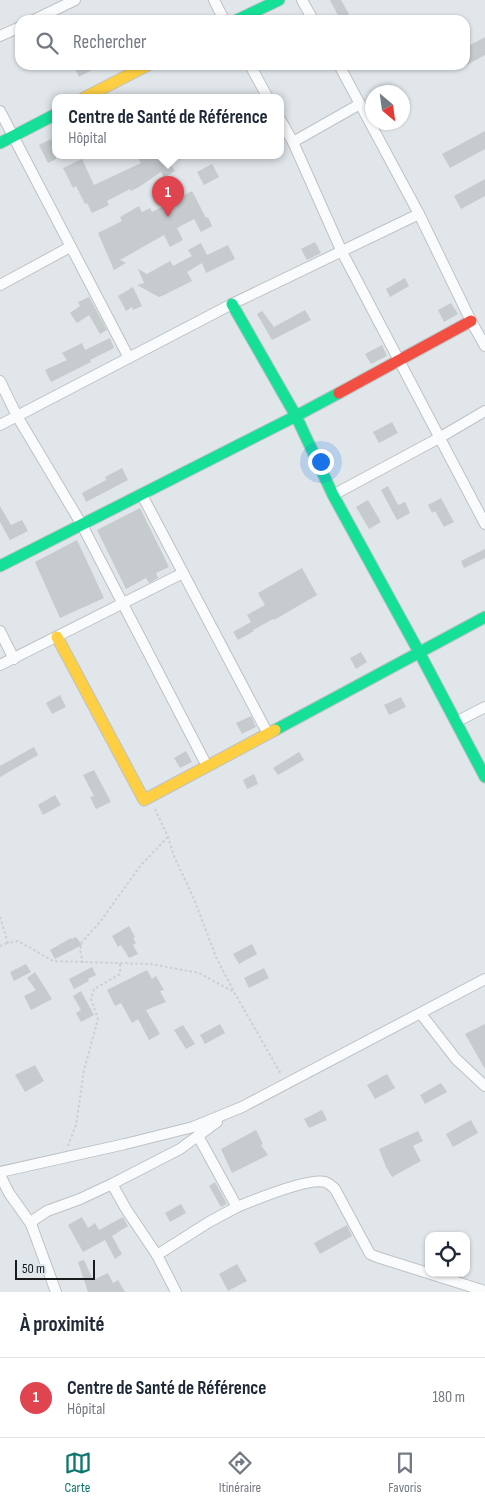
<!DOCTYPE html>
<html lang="fr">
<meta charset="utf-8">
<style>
body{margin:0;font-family:"Sofia Sans Condensed",sans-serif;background:#f6f6f7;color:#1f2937}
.controls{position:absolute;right:15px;bottom:15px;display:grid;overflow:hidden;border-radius:10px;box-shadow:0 1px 4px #0004}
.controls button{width:45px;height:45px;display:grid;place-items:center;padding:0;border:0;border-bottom:1px solid #e0e1e3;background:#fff;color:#1f2937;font:25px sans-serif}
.compass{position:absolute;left:365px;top:85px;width:45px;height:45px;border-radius:50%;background:#fff;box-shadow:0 1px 4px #0004;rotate:151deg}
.scale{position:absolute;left:15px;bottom:12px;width:80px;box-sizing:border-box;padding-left:5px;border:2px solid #181c1d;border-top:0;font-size:14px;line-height:18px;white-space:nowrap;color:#181c1d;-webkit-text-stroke:4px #dde7ed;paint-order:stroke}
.you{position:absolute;left:320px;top:461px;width:18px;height:18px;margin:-12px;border:4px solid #fff;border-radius:50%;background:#1a73e8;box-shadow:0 0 0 8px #1a73e833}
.badge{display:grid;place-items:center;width:32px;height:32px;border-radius:50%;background:#0f766e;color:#fff;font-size:16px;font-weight:700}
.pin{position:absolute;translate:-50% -41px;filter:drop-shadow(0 1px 2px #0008)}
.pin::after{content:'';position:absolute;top:26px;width:18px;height:15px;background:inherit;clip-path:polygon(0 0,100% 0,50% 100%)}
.popup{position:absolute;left:52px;top:94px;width:232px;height:65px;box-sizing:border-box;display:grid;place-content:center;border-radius:10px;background:#fff;filter:drop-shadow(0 1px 4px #0005);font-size:16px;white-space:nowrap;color:#747a83}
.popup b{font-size:19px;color:#1f2937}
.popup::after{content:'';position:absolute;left:50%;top:100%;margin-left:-10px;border:10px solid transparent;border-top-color:#fff}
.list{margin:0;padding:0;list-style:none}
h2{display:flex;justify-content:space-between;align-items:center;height:65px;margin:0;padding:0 20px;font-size:21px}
h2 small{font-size:16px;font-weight:400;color:#747a83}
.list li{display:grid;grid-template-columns:32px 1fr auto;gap:15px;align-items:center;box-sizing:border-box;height:80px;padding:0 20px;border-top:1px solid #e0e1e3}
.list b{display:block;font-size:19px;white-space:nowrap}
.list p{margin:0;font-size:16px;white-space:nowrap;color:#747a83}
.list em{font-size:16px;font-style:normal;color:#747a83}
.icon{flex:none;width:28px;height:28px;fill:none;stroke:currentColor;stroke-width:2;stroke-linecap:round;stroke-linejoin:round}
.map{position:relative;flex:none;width:485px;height:1292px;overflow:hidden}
.search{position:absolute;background:#fff;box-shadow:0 1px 4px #0004;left:15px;right:15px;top:15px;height:55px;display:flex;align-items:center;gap:12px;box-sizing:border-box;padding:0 18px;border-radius:15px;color:#747a83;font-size:19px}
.sheet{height:145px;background:#fff}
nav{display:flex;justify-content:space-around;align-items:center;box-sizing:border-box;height:70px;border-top:1px solid #e0e1e3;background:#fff;font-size:14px;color:#747a83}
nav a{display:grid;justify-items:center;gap:2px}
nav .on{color:#0f766e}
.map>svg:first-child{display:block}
.building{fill:#c6cbce}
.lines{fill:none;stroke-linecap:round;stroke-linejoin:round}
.street-casing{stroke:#bdc2c5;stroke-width:12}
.fast-casing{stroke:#bdc2c5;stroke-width:13}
.slow-casing{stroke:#bdc2c5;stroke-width:13}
.jam-casing{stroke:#bdc2c5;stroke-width:13}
.path{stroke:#cdcfd0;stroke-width:2;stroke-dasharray:2.5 2.5;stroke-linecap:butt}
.street{stroke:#fafbfc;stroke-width:10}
.fast{stroke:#16e098;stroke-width:11}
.slow{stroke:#ffcf43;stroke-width:11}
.jam{stroke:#f24e42;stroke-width:11}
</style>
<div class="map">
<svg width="485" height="1292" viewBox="0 0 485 1292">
<rect width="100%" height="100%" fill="#e0e6ea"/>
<!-- building -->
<g class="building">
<polygon points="330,0 341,0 349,14 340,19"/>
<polygon points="485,37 485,55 465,66 465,48"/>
<polygon points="73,65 101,65 79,77"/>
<polygon points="485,131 485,149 450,168 442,154"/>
<polygon points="51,139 56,147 56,159 48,163 39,145"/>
<polygon points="137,156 165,156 175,171 164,178 161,172 139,187 131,191 130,189 107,201 109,205 92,213 87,203 85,204 76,186 73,188 63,168 82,159 94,185 141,163"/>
<polygon points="212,164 219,177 204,185 197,172"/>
<polygon points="485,179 485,196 461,209 454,196"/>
<polygon points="192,191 206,218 208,217 212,226 201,232 194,219 177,228 183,240 170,247 164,235 120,260 126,263 114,270 98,233 122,221 120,217 139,206 142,212 150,208 152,212"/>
<polygon points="315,242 321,253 307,260 301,249"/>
<polygon points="201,243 207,255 228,245 235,259 206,273 202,263 187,272 192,281 162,296 159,297 137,285 144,283 138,269 147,274 170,261 173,266 192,256 188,250"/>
<polygon points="405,278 409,286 390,297 386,289"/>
<polygon points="133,287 142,306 133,310 132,307 126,311 118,296"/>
<polygon points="89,297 107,330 100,334 89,315 77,323 70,313 80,306 78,302"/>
<polygon points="451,303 458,314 444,322 438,310"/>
<polygon points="305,310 311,320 272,340 257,314 262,311 274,327"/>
<polygon points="110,338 114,348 90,360 91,362 51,382 45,370 67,360 62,353 82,343 85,350"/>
<polygon points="382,345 387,356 371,364 365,354"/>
<polygon points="392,422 398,433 379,443 373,432"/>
<polygon points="122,468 128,480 86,502 82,493 106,480 105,477"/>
<polygon points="388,486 398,505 405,502 410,513 397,520 381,490"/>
<polygon points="441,498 454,522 444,527 435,511 432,513 428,505"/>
<polygon points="368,500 381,522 369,529 356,507"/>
<polygon points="0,506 11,525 22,520 28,531 10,540 0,522"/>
<polygon points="140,508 169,567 156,573 158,578 149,583 146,578 126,589 97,530"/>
<polygon points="77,540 104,598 60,618 35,562"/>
<polygon points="485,549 485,558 464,568 461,561"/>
<polygon points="302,568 317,595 274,620 273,619 253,630 254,631 238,640 233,632 251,622 247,615 265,605 258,593"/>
<polygon points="361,652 367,662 356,669 350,658"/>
<polygon points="60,695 66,707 52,714 46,703"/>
<polygon points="401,697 406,707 389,715 384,705"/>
<polygon points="251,716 256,727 242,734 236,723"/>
<polygon points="34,747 38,755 0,777 0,766"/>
<polygon points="186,751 192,762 180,768 174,758"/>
<polygon points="299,752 304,760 278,775 273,768"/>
<polygon points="94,770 111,802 96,809 90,797 94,796 83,775"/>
<polygon points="254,774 258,784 247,789 243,780"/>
<polygon points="55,795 61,805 43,815 38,805"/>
<polygon points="129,926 135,937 133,938 136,943 133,945 138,954 129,958 121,945 118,947 112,936"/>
<polygon points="76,937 82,945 55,959 50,950 71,938 72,939"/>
<polygon points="252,944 257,954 239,964 233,954"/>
<polygon points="26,964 31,972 14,981 10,972"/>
<polygon points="92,967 96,975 88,979 89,981 74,989 69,979"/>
<polygon points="264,968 269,978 249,988 244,978"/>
<polygon points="147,970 152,979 156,976 164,990 160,991 166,1002 146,1010 160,1034 149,1040 138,1019 132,1023 121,1003 115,1006 107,990"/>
<polygon points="35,972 52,999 31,1010 24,996 36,990 27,978"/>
<polygon points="81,991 94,1015 81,1022 76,1013 81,1010 73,996"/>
<polygon points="220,1024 225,1033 205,1044 200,1035"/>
<polygon points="485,1024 485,1069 465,1034"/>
<polygon points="183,1025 195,1044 186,1049 174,1030"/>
<polygon points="35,1065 44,1081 25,1092 15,1075"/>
<polygon points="387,1074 395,1088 375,1099 367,1085"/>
<polygon points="441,1083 447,1092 425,1104 420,1095"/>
<polygon points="322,1110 327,1120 309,1128 304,1119"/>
<polygon points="471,1120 478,1133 453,1147 446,1134"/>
<polygon points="256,1130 263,1144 261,1145 268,1155 232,1173 221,1149"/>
<polygon points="418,1131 423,1141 413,1146 421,1161 392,1177 386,1167 379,1149"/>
<polygon points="215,1182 227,1204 221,1207 209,1186"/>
<polygon points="181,1204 186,1213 170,1222 165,1213"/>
<polygon points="82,1217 88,1228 95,1223 99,1230 123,1217 128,1226 112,1236 122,1254 115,1259 105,1240 83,1252 68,1225"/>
<polygon points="347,1225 352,1236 320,1254 314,1243"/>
<polygon points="84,1260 93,1280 108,1273 113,1283 118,1280 125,1292 88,1292 78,1262"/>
<polygon points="237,1264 247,1281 228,1291 219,1274"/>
</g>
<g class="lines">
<defs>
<g id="street">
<polyline points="214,0 224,20"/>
<polyline points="302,0 313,20"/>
<polyline points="34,20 75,0"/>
<polyline points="0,36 20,27"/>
<polyline points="250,65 268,98"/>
<polyline points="339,65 419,214 471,321 485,346"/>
<polyline points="0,111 129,358"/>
<polyline points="280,119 293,142 342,252 485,524"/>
<polyline points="293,142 360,104"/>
<polyline points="0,285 70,247"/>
<polyline points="0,381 17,416 82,525 207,766"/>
<polyline points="0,425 232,304 419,214"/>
<polyline points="142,495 268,734"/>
<polyline points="333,495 439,438 485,411"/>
<polyline points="0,631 14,659"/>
<polyline points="0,665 183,573"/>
<polyline points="456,722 485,707"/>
<polyline points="421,1014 456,1059 485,1086"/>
<path d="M 198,1136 L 237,1207 C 254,1200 309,1177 325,1182 C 328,1183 332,1186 335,1189 L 370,1254 L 377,1257 L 485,1291"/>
<polyline points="0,1172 125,1144 193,1127 242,1107 485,979"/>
<polyline points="0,1175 9,1193 31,1224 56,1292"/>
<polyline points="112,1184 126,1209 157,1255"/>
<polyline points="31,1224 35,1219 47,1211 80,1199 112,1184 180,1149 217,1122"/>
<polyline points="176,1292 157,1255 209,1222 237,1207"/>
</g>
<g id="fast">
<polyline points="237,20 279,0"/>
<polyline points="0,143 56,114"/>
<polyline points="232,304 296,416 333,495 419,652 485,777"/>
<polyline points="0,566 296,416 339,393"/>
<polyline points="275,730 485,617"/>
</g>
<g id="slow">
<polyline points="84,98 148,65"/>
<polyline points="57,637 144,800 275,730"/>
</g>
<polyline id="jam" points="339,393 471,321"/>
</defs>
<!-- street casing -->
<use href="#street" class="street-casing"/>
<!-- fast casing -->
<use href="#fast" class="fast-casing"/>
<!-- slow casing -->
<use href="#slow" class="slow-casing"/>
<!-- jam casing -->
<use href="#jam" class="jam-casing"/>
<!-- path -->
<g class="path">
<polyline points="155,809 168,837 174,856 194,899 216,957 234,992"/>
<polyline points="0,917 8,943 18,941 53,961 150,964 199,973 234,992 281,1074"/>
<polyline points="0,946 7,943"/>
<polyline points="83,963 80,950 82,942 100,922 141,865 168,837"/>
<polyline points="68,1146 76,1125 84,1070 98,1019 91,999 94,989 120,974 120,964"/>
</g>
<!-- street -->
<use href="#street" class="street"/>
<!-- fast -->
<use href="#fast" class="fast"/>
<!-- slow -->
<use href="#slow" class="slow"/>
<!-- jam -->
<use href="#jam" class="jam"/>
</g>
</svg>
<div class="controls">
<button><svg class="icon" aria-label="locate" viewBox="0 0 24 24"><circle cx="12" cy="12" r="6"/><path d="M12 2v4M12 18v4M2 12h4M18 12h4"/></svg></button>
</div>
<svg class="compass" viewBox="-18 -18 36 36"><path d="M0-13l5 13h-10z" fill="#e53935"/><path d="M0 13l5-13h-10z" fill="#747a83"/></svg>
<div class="scale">50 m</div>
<div class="you"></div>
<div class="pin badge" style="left:168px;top:217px;background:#e0444e">1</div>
<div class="popup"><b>Centre de Santé de Référence</b>Hôpital</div>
<div class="search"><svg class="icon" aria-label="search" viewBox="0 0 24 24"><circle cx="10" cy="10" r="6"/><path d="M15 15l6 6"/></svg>Rechercher</div>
</div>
<section class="sheet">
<h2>À proximité<small></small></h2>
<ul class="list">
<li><span class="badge" style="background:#e0444e">1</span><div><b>Centre de Santé de Référence</b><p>Hôpital</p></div><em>180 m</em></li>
</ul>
</section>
<nav>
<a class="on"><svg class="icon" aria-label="map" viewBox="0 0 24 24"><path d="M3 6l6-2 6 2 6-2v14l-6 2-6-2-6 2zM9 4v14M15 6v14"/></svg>Carte</a>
<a><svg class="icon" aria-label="directions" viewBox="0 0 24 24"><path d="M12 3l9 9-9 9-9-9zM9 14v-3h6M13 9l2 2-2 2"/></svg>Itinéraire</a>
<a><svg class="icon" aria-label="saved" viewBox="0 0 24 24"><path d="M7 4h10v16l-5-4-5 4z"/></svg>Favoris</a>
</nav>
